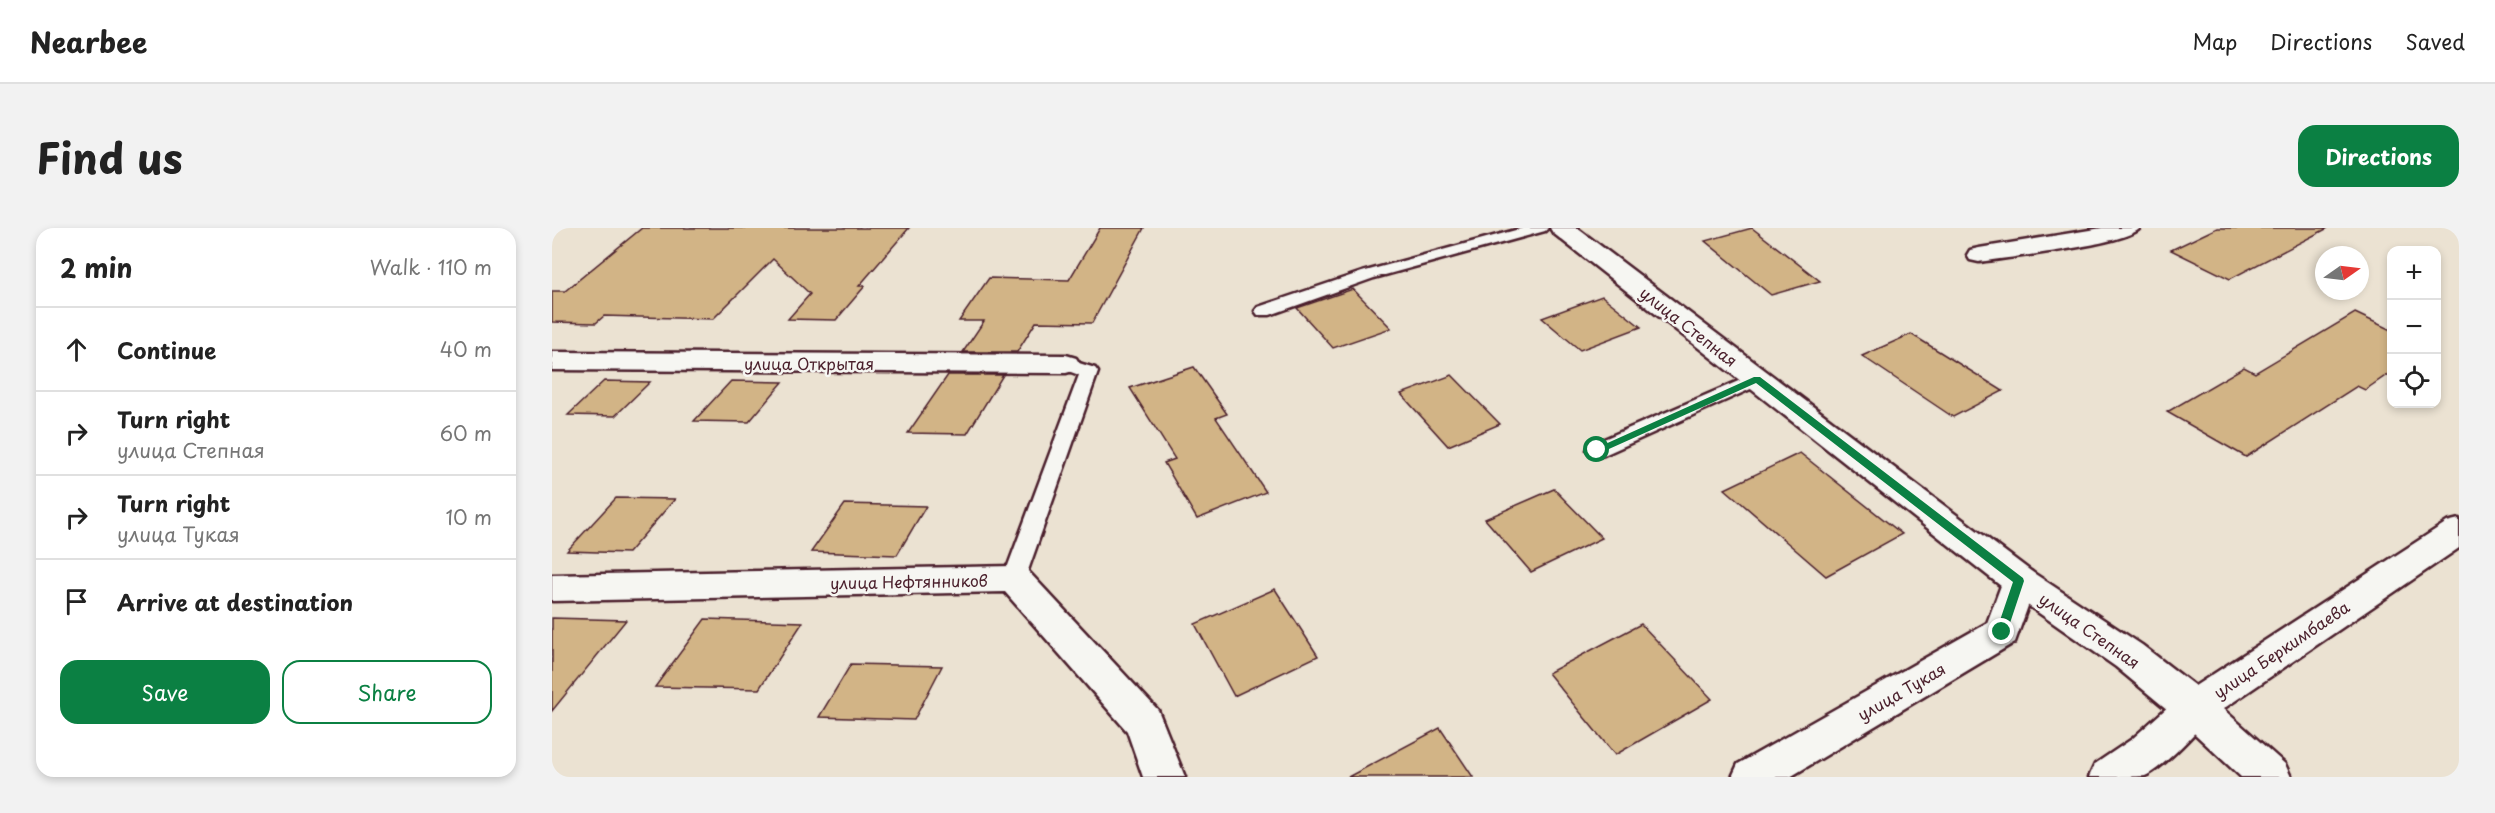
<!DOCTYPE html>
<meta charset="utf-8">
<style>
body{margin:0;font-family:"Playpen Sans",sans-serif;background:#f2f2f2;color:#222}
.controls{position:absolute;right:18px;top:18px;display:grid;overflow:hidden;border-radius:12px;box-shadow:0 3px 9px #0003}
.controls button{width:54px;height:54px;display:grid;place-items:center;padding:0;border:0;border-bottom:2px solid #e0e0e0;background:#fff;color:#222;font:30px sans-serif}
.compass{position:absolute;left:1763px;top:18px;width:54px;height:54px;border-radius:50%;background:#fff;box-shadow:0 3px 9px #0003;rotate:76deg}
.stop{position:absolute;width:18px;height:18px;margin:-14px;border:4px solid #0b8043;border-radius:50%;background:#fff}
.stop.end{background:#0b8043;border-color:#fff;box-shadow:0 2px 6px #0008}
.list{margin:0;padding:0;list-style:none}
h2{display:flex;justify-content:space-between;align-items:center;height:78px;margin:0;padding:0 24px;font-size:26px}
h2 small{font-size:20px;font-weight:400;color:#767676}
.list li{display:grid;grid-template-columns:39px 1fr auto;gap:18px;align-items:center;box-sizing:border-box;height:84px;padding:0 24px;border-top:2px solid #e0e0e0}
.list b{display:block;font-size:22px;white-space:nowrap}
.list p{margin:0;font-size:20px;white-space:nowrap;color:#767676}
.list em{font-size:20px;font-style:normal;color:#767676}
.actions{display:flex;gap:12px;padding:18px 24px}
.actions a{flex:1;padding:14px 0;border:2px solid #0b8043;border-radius:18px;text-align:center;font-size:21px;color:#0b8043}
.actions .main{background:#0b8043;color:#fff}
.icon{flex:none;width:33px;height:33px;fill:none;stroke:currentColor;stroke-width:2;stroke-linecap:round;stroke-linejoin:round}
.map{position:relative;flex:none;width:1907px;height:549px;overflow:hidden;border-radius:18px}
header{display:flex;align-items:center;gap:36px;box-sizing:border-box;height:84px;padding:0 30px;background:#fff;border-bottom:2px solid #e0e0e0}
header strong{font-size:28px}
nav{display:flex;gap:33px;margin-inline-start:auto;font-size:21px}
.intro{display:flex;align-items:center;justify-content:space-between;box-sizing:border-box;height:144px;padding:0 36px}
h1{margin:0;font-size:42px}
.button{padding:15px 27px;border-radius:18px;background:#0b8043;color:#fff;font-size:21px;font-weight:700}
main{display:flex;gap:36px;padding:0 36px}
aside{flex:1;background:#fff;border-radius:18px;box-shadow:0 3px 9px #0003}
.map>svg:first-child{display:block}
.building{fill:#d2b486;stroke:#4a1f2b;stroke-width:1.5}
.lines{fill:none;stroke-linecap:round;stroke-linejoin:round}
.service-casing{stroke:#4a1f2b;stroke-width:5}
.minor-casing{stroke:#4a1f2b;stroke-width:5}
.tertiary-casing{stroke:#4a1f2b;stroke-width:5}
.service{fill:#f6f6f2;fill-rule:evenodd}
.minor{fill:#f6f6f2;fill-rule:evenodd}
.tertiary{fill:#f6f6f2;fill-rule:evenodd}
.route{fill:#0b8043}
.labels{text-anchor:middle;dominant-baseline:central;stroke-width:5;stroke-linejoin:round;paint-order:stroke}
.street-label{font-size:16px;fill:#4a1f2b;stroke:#f6f6f2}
</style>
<header>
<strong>Nearbee</strong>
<nav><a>Map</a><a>Directions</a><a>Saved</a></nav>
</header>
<div class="intro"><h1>Find us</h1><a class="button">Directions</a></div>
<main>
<aside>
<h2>2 min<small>Walk · 110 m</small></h2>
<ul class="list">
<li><svg class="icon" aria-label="ahead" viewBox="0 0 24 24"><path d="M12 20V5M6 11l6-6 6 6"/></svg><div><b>Continue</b></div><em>40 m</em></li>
<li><svg class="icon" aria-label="right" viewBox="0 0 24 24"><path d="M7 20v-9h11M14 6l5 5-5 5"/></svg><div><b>Turn right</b><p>улица Степная</p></div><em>60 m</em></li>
<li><svg class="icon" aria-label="right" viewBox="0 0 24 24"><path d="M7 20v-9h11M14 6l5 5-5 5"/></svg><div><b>Turn right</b><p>улица Тукая</p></div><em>10 m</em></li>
<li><svg class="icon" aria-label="arrive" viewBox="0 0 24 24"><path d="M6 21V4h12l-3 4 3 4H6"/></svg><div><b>Arrive at destination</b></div></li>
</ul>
<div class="actions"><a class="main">Save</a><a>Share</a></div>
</aside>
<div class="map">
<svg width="1907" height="549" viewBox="0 0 1907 549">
<rect width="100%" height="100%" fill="#ebe2d2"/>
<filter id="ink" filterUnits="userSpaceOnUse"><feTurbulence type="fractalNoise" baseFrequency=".0167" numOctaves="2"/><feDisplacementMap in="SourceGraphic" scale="12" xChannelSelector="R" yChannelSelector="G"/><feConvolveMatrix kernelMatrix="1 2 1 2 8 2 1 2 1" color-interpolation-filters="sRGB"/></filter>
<g filter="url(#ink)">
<!-- building -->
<g class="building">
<polygon points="90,0 357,0 307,58 313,58 284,92 236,91 258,66 221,31 161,91 52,88 44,95 0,94 0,63 13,63"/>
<polygon points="548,0 592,0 540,95 484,94 465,124 411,124 432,93 407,93 437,50 517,52"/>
<polygon points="1200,0 1268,53 1219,67 1153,13"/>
<polygon points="1665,0 1776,0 1678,51 1619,22"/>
<polygon points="801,61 839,100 781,120 745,80"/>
<polygon points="1050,68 1089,99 1028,122 990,90"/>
<polygon points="1803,85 1839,102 1839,144 1813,162 1805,158 1694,229 1615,184 1692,139 1703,145"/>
<polygon points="1359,106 1451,163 1401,189 1310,128"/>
<polygon points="642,139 675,186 664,190 714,264 645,291 612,235 623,231 578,160"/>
<polygon points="396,147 451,147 415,206 356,205"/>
<polygon points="900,147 948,196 896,218 849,166"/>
<polygon points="52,153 98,154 63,188 16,187"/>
<polygon points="179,153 231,154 197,194 142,193"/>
<polygon points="1248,225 1350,306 1274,348 1173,261"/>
<polygon points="1002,261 1050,310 979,344 933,291"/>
<polygon points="64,270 123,271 76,325 15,323"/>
<polygon points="293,276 374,278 345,327 259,324"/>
<polygon points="723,361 766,428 682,468 643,396"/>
<polygon points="0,390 74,392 0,483"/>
<polygon points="153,391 251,394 207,461 103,459"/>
<polygon points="1089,396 1160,471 1063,527 996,445"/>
<polygon points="299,436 390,438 362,492 267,489"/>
<polygon points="888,500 921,549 796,549"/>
</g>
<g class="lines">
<defs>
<g id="service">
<polygon points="971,0 996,0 993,3 822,50 718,87 706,87 703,83 706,79 810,44"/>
<polygon points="514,131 543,140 546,144 473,351 470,357 462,359 454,357 451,351 527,147 508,140 505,136 508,132"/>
<polygon points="1205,145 1212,147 1214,151 1212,155 1052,227 1045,229 1038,227 1035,222 1038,217"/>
</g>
<g id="minor">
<path d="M 1550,0 L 1588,0 C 1577,16 1453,30 1427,34 L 1418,32 L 1415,27 L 1418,22 L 1427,20 Z"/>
<polygon points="0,124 514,127 524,130 528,136 524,142 514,145 0,142"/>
<polygon points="462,338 475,342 606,482 633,549 591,549 575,503 453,364 0,373 0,347"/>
<polygon points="1467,340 1480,344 1485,353 1463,414 1238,549 1180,549 1186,536 1435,395 1454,344"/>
<path d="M 1642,463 L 1656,468 L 1662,480 C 1653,497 1610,541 1593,548 C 1582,549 1550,549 1537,549 L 1543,536 L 1580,511 L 1628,468 Z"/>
</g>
<polygon id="tertiary" points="998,0 1025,0 1480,344 1590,417 1643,458 1895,294 1907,291 1907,320 1671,481 1733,536 1739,549 1689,549 1628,492 1564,439 1454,362 1001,5"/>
</defs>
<!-- service casing -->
<use href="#service" class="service-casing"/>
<!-- minor casing -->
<use href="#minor" class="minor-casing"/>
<!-- tertiary casing -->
<use href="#tertiary" class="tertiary-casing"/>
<!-- service -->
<use href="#service" class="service"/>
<!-- minor -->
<use href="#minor" class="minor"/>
<!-- tertiary -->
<use href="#tertiary" class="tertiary"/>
</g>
</g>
<!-- route -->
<polygon class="route" points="1202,149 1208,149 1471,350 1472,353 1454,407 1450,408 1444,404 1461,354 1204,155 1048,225 1040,222"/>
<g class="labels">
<!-- street labels -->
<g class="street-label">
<text transform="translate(1137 98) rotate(38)">улица Степная</text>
<text x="257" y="135">улица Открытая</text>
<text transform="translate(357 353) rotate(-1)">улица Нефтянников</text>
<text transform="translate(1538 402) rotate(35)">улица Степная</text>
<text transform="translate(1729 421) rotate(-34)">улица Беркимбаева</text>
<text transform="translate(1349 463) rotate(-30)">улица Тукая</text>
</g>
</g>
</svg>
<div class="controls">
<button>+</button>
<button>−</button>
<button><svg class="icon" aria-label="locate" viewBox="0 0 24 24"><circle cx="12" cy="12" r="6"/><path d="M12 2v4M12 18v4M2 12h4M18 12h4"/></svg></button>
</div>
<svg class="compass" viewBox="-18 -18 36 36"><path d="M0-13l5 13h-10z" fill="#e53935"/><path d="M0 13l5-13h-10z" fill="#767676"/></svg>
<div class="stop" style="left:1045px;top:222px"></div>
<div class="stop end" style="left:1450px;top:404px"></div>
</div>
</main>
